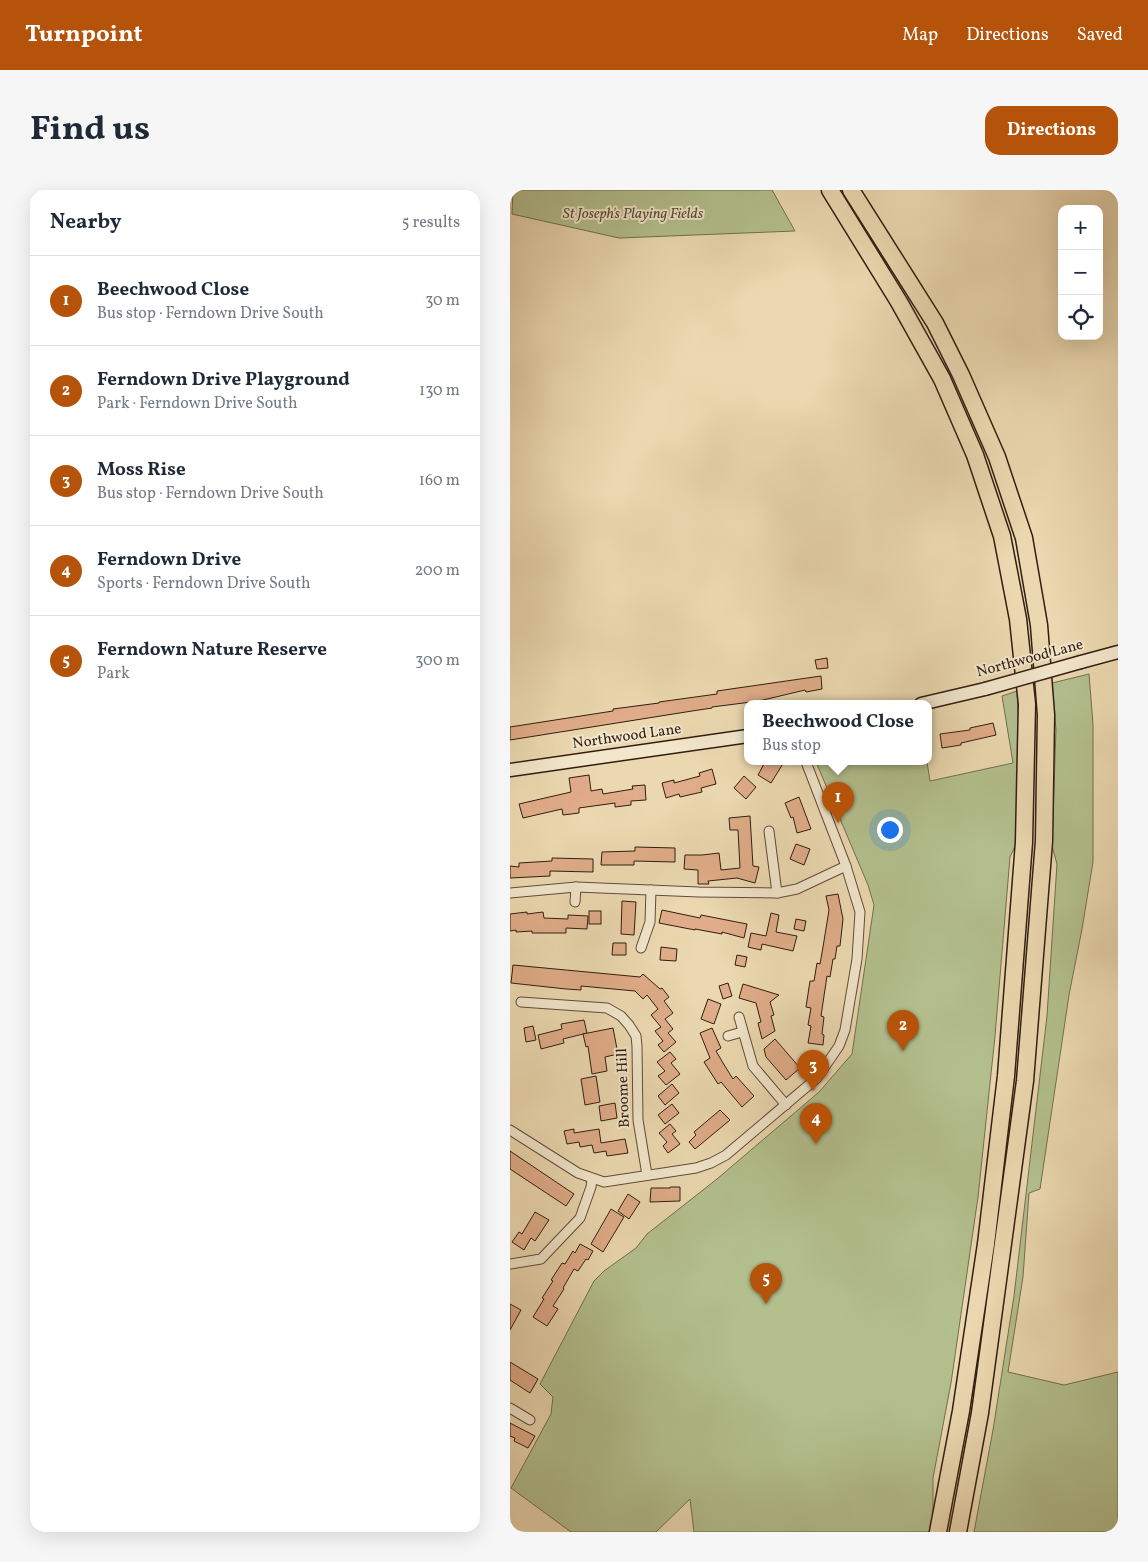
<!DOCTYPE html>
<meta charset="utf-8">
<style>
body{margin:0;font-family:Vollkorn,serif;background:#f6f6f7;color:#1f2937}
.controls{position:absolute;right:15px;top:15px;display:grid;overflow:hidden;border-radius:10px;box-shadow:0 5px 20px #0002}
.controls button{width:45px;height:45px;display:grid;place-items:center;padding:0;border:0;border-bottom:1px solid #e0e1e3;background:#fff;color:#1f2937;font:25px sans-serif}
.you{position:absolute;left:379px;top:639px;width:18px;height:18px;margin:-12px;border:4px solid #fff;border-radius:50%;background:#1a73e8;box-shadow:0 0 0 8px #1a73e833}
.badge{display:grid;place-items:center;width:32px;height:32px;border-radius:50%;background:#b45309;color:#fff;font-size:16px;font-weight:700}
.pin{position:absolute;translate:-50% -41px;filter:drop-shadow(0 1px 2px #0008)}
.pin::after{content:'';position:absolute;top:26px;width:18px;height:15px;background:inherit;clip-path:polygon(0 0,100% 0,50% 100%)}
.popup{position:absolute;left:234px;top:510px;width:188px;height:65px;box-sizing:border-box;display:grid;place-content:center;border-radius:10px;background:#fff;filter:drop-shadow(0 1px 4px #0005);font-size:16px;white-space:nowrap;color:#747a83}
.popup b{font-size:19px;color:#1f2937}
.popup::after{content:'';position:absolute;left:50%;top:100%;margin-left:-10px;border:10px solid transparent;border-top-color:#fff}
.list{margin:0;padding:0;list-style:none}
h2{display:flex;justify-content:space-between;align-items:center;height:65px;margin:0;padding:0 20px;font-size:21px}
h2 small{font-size:16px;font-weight:400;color:#747a83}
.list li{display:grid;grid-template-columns:32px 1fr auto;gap:15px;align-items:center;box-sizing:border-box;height:90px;padding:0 20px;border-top:1px solid #e0e1e3}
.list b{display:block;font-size:19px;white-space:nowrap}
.list p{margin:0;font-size:16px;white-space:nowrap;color:#747a83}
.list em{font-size:16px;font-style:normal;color:#747a83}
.icon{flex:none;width:28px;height:28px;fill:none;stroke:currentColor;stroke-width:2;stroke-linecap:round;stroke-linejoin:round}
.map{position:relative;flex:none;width:608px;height:1342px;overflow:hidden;border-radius:15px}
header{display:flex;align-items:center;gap:30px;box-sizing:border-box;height:70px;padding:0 25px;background:#b45309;color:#fff}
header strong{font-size:24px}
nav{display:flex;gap:28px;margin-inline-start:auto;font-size:18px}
.intro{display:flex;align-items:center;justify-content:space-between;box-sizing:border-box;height:120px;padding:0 30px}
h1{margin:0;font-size:35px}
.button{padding:12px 22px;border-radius:15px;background:#b45309;color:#fff;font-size:18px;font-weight:700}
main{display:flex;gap:30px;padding:0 30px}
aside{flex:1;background:#fff;border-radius:15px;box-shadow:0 5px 20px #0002}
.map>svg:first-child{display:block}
.green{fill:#b3c08e;stroke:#726f4f}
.building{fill:#e0ac89;stroke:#311e10}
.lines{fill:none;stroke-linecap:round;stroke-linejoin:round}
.street-casing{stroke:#604c38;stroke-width:11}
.secondary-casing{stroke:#311e10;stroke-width:15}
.highway-casing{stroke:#311e10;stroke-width:19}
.street{stroke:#f2e6cc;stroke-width:9}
.secondary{stroke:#f2e6cc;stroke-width:12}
.highway{stroke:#ebd8b0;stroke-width:16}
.secondary-bridge-casing{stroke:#311e10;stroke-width:15;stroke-linecap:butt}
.secondary-bridge{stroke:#f2e6cc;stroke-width:12}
.labels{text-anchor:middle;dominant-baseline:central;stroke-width:4;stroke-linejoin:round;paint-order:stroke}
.park-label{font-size:15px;font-style:italic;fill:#584f36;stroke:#f2e6cc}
.street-label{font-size:15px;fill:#311e10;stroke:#f2e6cc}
</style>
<header>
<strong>Turnpoint</strong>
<nav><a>Map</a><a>Directions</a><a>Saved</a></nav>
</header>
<div class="intro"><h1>Find us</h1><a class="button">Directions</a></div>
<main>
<aside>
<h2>Nearby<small>5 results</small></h2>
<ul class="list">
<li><span class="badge">1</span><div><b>Beechwood Close</b><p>Bus stop · Ferndown Drive South</p></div><em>30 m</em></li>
<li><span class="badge">2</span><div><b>Ferndown Drive Playground</b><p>Park · Ferndown Drive South</p></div><em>130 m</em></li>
<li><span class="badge">3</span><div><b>Moss Rise</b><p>Bus stop · Ferndown Drive South</p></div><em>160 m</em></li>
<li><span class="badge">4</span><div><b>Ferndown Drive</b><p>Sports · Ferndown Drive South</p></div><em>200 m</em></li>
<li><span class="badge">5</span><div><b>Ferndown Nature Reserve</b><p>Park</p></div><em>300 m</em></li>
</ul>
</aside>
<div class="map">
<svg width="608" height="1342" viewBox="0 0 608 1342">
<rect width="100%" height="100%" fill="#ebd8b0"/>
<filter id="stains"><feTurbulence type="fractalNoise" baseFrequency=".004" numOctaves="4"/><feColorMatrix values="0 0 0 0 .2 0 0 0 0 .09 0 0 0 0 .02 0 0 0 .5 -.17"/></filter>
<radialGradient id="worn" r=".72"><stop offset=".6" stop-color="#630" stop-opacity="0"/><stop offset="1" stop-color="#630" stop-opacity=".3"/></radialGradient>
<!-- green -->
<g class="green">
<polygon points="3,0 262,0 285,41 109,48 2,24"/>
<polygon points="579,484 583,534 583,672 572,739 559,805 530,999 519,1003 513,1087 498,1182 554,1195 608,1182 608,1342 464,1342 483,1240 504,1106 537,826 547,674 542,656 546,540 542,493"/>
<polygon points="507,501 510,570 506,654 500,667 485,846 468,1007 441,1193 423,1288 423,1323 419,1342 184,1342 180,1309 146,1342 61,1342 1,1298 41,1224 43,1207 30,1194 84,1091 94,1081 126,1058 137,1044 207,989 309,902 342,864 364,715 358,695 306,572 417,572 420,591 503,573 492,506"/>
</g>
<!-- building -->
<g class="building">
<polygon points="317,468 318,478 307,479 305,470"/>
<polygon points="311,486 312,499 296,502 295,500 249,511 202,517 202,518 182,521 0,550 0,537 103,521 103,519 149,513 149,512 207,504 207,501"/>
<polygon points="483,533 486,545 451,553 451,555 432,558 430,544 460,540 460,538"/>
<polygon points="255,572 274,572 261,593 248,585"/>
<polygon points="202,579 206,594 191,598 192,602 170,607 169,604 156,608 152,593 164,590 164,593 190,586 189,583"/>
<polygon points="79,585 81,601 92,599 93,604 123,599 122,596 135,595 136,610 121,611 121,615 105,617 105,613 69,618 69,623 53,625 52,619 13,628 9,614 61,602 59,588"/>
<polygon points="234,586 246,597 236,609 224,598"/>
<polygon points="289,607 301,639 287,643 283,627 281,628 275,613"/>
<polygon points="240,626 243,676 249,677 245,693 227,688 198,691 199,694 188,694 188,680 174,679 175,665 192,665 209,663 211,680 230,678 228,640 220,640 219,628"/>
<polygon points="286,654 300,659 294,675 280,669"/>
<polygon points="125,657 165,658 165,672 124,671 124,675 91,675 92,662 125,661"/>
<polygon points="42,668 83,669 83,682 40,681 40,686 0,688 0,676 9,677 9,673 42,671"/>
<polygon points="328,704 333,729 330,756 327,756 325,769 323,769 320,787 317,786 311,826 314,827 312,844 314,845 313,855 298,853 301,836 298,835 301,818 296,817 300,791 304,791 307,773 310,774 313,757 319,720 316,706"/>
<polygon points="112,711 126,712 124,745 111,744"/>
<polygon points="152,720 190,728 191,725 237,734 234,748 212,742 212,744 185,739 185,740 149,733"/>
<rect x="79" y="721" width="12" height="13"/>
<polygon points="17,722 17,724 33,722 34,728 58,729 58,725 78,726 77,739 56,738 56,743 22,743 22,741 6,742 6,740 0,741 0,724"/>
<polygon points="261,723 269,725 266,742 287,746 283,761 252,754 251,760 238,757 241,743 256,746"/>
<polygon points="286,729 296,731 294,741 284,739"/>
<polygon points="103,753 116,753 116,765 102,765"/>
<polygon points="151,757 167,759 166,771 150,770"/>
<polygon points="227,765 237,767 235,777 225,775"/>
<polygon points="3,775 130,787 133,784 150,799 152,798 159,807 154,811 163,823 155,829 163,839 158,843 166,852 154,862 148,855 153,851 145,841 151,837 141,825 148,819 137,805 133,809 125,801 71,796 71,800 56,799 1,793"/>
<polygon points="218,793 222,806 213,809 209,796"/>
<polygon points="233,794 269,805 260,812 264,825 261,826 265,841 252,849 248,833 251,832 246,813 229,808"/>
<polygon points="198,809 211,814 204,834 191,829"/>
<polygon points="74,830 77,843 53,849 54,853 31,859 28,845 52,839 51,834"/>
<polygon points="23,836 26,850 16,852 14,838"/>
<polygon points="103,838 108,864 95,867 97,881 82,884 78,856 76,857 73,844"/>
<polygon points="202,838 211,858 206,861 213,873 223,889 226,886 244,906 232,917 211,892 208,894 194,872 200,868 190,843"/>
<polygon points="265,849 290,878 276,890 256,867 254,859"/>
<polygon points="160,862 166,869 161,873 170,884 156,895 148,886 155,881 147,872"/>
<polygon points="86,886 90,912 75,915 71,889"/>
<polygon points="162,894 169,903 155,915 148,906"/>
<polygon points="105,913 107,928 91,931 89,916"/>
<polygon points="162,914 169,923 155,934 148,925"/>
<polygon points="210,920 220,930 185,959 179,952 186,945 184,942"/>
<polygon points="160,934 166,941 162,944 170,954 158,963 153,956 157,952 149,943"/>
<polygon points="64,939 64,943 89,939 91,953 115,949 118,963 97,966 96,961 84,963 82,955 70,957 69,952 57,954 54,941"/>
<polygon points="0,961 64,1004 56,1016 0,979"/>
<polygon points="160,997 170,997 170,1011 140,1012 141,998 160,998"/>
<polygon points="118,1004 130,1012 119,1029 108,1021"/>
<polygon points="101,1019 114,1027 93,1062 81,1054"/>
<polygon points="25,1022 39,1030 25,1051 21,1048 14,1060 2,1052 9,1042 12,1044"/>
<polygon points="70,1054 83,1061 78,1070 76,1069 68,1081 64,1079 53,1098 54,1099 43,1116 48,1119 37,1136 23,1127 34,1109 32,1108 43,1091 41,1090 52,1073 55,1074 63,1061 65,1063"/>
<polygon points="0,1114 11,1120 0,1140"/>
<polygon points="0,1172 28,1189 20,1203 0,1190"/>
<polygon points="0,1233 25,1246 18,1258 4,1251 5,1248 0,1246"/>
</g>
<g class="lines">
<defs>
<g id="street">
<polyline points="259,641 267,703"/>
<polyline points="0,703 66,697 189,702 267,703 287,699 336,676"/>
<polyline points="65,712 66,697"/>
<polyline points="131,758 140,732 141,700"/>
<polyline points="11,812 97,818 111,826 119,835 126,846 127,856 128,930 137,985"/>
<polyline points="229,827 243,876 276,915"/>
<polyline points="218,846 232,842"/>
<polyline points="0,940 68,983 94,992 186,978 201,973 216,965 307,888 329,856 335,840 347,769 350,722 336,676 296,572"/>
<polyline points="0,1074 31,1069 70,1028 81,997 82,989"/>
<polyline points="0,1218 20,1230"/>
</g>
<g id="secondary">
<polyline points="571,472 608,462"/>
<polyline points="411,514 475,499"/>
<polyline points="0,580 238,546"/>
</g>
<g id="highway">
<polyline points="320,0 389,112 432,189 465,265 492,346 508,429 517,514 514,652 496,886 476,1054 451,1221 428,1342"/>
<polyline points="341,0 425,133 451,185 487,267 514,348 529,435 536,525 534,651 515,891 470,1223 448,1342"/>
</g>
</defs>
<!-- street casing -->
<use href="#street" class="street-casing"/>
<!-- secondary casing -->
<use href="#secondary" class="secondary-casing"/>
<!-- highway casing -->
<use href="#highway" class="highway-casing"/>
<!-- street -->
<use href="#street" class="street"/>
<!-- secondary -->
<use href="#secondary" class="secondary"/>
<!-- highway -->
<use href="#highway" class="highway"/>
<defs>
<polyline id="secondary-bridge" points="475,499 571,472"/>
</defs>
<!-- secondary-bridge casing -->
<use href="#secondary-bridge" class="secondary-bridge-casing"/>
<!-- secondary-bridge -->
<use href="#secondary-bridge" class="secondary-bridge"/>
</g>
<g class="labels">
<!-- park labels -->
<g class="park-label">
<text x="123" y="24">St Joseph's Playing Fields</text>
</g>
<!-- street labels -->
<g class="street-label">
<text transform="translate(520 469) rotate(-15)">Northwood Lane</text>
<text transform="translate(117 547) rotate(-8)">Northwood Lane</text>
<text transform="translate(114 898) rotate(-92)">Broome Hill</text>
</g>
</g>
<rect width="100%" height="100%" filter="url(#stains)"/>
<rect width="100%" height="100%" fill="url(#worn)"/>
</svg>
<div class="controls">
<button>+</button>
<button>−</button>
<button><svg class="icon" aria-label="locate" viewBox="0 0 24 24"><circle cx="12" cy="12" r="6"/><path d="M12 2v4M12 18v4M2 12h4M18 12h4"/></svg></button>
</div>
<div class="you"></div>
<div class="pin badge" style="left:328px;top:633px">1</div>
<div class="popup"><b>Beechwood Close</b>Bus stop</div>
<div class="pin badge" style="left:393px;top:861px">2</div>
<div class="pin badge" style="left:303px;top:901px">3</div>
<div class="pin badge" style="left:306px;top:954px">4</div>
<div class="pin badge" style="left:256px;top:1114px">5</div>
</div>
</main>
